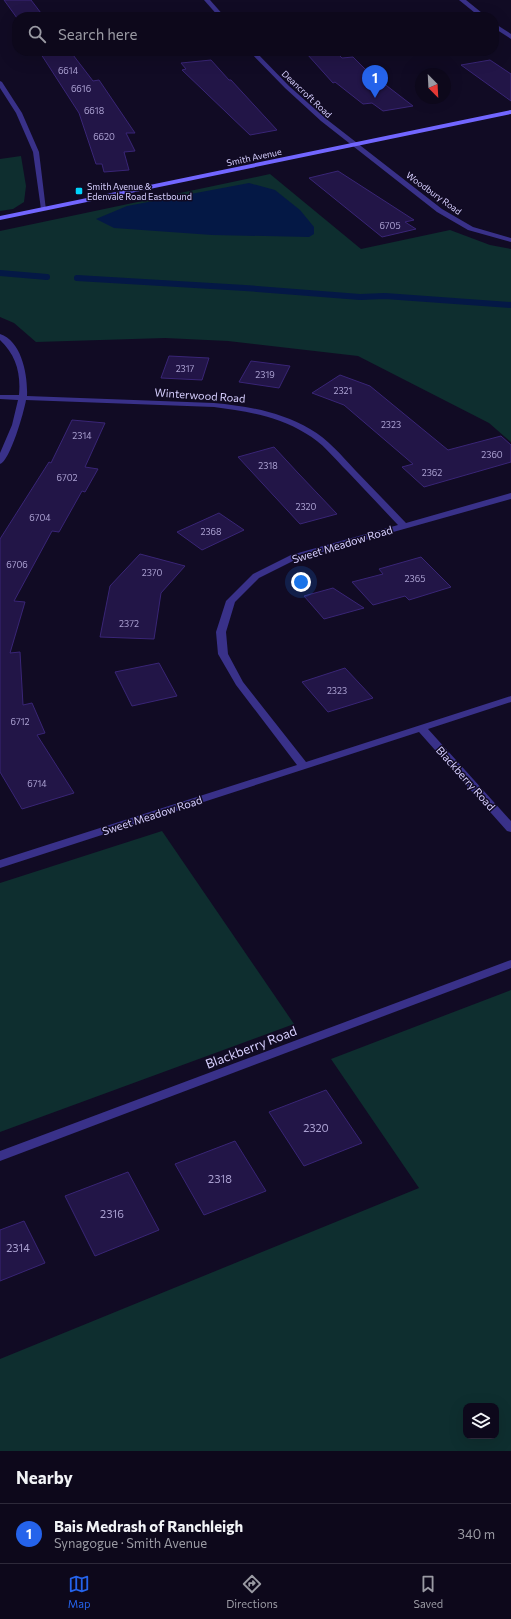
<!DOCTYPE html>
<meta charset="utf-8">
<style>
body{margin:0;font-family:Commissioner,sans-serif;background:#1b1628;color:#f1f3f6}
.controls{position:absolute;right:12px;bottom:12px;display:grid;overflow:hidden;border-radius:8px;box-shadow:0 4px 16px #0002}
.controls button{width:36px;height:36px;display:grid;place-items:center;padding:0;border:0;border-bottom:1px solid #2d293a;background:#0d081b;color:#f1f3f6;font:20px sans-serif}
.compass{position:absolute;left:415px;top:68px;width:36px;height:36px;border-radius:50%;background:#0d081b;box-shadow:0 4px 16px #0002;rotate:156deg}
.you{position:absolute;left:301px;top:582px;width:14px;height:14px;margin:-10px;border:3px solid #fff;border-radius:50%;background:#1a73e8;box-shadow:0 0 0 6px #1a73e833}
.badge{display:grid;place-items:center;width:26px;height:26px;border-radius:50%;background:#2563eb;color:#fff;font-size:13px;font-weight:700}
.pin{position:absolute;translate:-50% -33px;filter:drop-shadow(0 1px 2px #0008)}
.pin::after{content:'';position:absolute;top:21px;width:14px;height:12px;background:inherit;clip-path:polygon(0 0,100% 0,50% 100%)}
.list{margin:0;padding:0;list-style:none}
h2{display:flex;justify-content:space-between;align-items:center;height:52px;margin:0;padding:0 16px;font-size:17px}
h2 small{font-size:13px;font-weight:400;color:#9a9aa3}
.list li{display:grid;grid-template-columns:26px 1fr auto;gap:12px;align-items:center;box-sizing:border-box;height:60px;padding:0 16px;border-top:1px solid #2d293a}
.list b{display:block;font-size:15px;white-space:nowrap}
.list p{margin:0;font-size:13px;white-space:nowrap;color:#9a9aa3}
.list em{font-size:13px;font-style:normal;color:#9a9aa3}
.icon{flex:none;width:22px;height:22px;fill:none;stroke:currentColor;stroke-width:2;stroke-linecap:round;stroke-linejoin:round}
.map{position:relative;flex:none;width:511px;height:1451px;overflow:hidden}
.search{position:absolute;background:#0d081b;box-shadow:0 4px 16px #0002;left:12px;right:12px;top:12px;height:44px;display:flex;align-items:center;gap:10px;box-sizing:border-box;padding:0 14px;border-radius:16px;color:#9a9aa3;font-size:15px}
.sheet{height:112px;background:#0d081b}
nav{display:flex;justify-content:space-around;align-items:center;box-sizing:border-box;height:56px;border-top:1px solid #2d293a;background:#0d081b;font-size:11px;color:#9a9aa3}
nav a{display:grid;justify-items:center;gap:2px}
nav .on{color:#2563eb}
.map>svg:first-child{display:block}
.green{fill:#0e2e2f;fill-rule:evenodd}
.water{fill:#041845}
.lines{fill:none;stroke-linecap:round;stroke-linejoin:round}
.stream{stroke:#041845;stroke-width:6}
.building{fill:#221547;stroke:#392576}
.street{fill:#393189;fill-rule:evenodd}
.secondary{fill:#7266ff;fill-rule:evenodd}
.poi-dot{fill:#00d3fa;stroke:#110b24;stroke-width:1.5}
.labels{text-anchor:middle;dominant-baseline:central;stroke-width:3;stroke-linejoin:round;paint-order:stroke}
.number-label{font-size:9px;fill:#aaa0d1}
.far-street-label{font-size:9px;fill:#d7cfff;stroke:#110b24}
.far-poi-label{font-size:9px;fill:#d7cfff;stroke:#110b24;text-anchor:start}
.street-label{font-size:11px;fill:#d7cfff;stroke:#110b24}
.near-number-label{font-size:11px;fill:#aaa0d1}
.near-street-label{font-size:13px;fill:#d7cfff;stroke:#110b24}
</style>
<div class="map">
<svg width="511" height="1451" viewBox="0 0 511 1451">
<rect width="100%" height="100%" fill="#110b24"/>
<!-- green -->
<g class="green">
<polygon points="21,156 26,186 24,202 13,209 0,211 0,159"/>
<polygon points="270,174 361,249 450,230 490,245 511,249 511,442 489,423 358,356 228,341 165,338 36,342 14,323 0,317 0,231"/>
<polygon points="162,831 294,1024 0,1132 0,883"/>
<path d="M 511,990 L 511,1451 L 0,1451 L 0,1359 L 419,1188 L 331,1059 ZM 466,1406 L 496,1406 L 496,1436 L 466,1436 Z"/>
</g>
<!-- water -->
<polygon class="water" points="249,183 275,190 300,210 314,227 314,234 309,237 212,235 114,228 96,219 127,206"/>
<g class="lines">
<!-- stream -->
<g class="stream">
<polyline points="0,273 47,277"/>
<polyline points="77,278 245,288 360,297 385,296 511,305"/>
</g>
</g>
<!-- building -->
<g class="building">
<polygon points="4,0 31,0 44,17 17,18"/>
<polygon points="39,51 70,51 93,81 99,80 135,133 126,133 135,151 124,152 129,170 104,172 102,164 96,164 79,113"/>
<polygon points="335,51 342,58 353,57 365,69 413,106 383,111 372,103 363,104 335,82 333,83 307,54"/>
<polygon points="211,60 229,80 231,80 277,130 250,135 182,70 186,69 181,63"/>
<polygon points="490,60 511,74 511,101 461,65"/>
<polygon points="338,171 414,220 405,222 416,229 382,237 309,178"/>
<polygon points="169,356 209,358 202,380 161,378"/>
<polygon points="251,361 290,366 279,388 239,382"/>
<polygon points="340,375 370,386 448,450 501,436 511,445 511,462 424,487 402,467 413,464 344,405 312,393"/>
<polygon points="72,420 105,423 85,467 98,469 85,492 82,491 59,532 52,531 14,601 25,602 10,653 20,652 23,705 32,703 45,733 37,735 74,793 22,809 0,772 0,539 49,462 51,463"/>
<polygon points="274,447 298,473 337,514 300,524 238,457"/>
<polygon points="219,513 244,530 202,550 177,532"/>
<polygon points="140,554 185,566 161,593 154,639 100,637 110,586"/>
<polygon points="421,557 451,587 409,600 405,596 373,605 352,582 383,574 379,569"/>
<polygon points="333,588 364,608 324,619 304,596"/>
<polygon points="159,663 177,696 132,706 115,672"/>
<polygon points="345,668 373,698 328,712 302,682"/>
<polygon points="326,1090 362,1143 304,1166 269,1112"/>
<polygon points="235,1141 266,1191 204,1215 175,1164"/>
<polygon points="128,1172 159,1230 95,1256 65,1196"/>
<polygon points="24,1221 45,1263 0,1281 0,1230"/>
</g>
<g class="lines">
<!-- street -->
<g class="street">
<polygon points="204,0 210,0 225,17 219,17"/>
<polygon points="459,0 466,0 487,17 480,17"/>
<polygon points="494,23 511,34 511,39 494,28"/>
<polygon points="249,51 255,51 289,86 325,118 442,209 473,227 511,238 511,242 468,230 437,212 321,121 285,88"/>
<polygon points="0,81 2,82 22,113 39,152 46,210 41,209 33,152 16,113 0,88"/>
<path d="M 0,334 C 22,341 28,376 27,396 L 214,403 C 247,406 281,412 310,429 C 328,439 341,455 355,470 C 372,488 389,505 406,523 L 511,493 L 511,499 L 297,559 L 259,578 L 235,602 L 226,632 L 228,654 L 243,682 L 306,762 L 511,696 L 511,702 L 428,729 L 511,821 L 511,832 L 507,831 L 419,732 L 0,868 L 0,860 L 297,765 L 236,685 L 218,654 L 216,632 L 226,601 L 253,574 L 291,555 L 398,525 C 381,507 364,489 348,472 C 334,458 322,442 305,433 C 277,416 245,411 214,407 L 26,400 C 24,412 10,461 0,464 L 0,453 L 12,425 L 18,400 L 0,399 L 0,395 L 19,395 C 21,373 16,355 0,340 Z"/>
<polygon points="511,960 511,968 0,1161 0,1151"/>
</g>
<!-- secondary -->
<polygon class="secondary" points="511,110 511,114 0,220 0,216"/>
</g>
<!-- markers -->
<rect class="poi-dot" x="75" y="187" width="8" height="8" rx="2"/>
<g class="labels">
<!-- number labels -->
<g class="number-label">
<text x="68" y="70">6614</text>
<text x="81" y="88">6616</text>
<text x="94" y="110">6618</text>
<text x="104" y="136">6620</text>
<text x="390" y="225">6705</text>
<text x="185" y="368">2317</text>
<text x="265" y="374">2319</text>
<text x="343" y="390">2321</text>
<text x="391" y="424">2323</text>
<text x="82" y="435">2314</text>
<text x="492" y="454">2360</text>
<text x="268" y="465">2318</text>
<text x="432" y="472">2362</text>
<text x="67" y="477">6702</text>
<text x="306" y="506">2320</text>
<text x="40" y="517">6704</text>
<text x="211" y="531">2368</text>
<text x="17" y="564">6706</text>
<text x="152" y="572">2370</text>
<text x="415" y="578">2365</text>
<text x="129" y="623">2372</text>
<text x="337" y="690">2323</text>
<text x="20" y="721">6712</text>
<text x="37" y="783">6714</text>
</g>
<!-- far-street labels -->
<g class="far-street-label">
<text transform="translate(307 94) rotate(43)">Deancroft Road</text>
<text transform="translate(254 157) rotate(-12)">Smith Avenue</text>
<text transform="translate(434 193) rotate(36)">Woodbury Road</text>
</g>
<!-- far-poi labels -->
<g class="far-poi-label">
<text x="87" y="186">Smith Avenue &amp;<tspan x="87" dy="10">Edenvale Road Eastbound</tspan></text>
</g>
<!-- street labels -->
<g class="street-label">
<text transform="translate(200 395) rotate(4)">Winterwood Road</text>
<text transform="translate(342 544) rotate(-17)">Sweet Meadow Road</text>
<text transform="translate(466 778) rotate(48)">Blackberry Road</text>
<text transform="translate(152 815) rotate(-18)">Sweet Meadow Road</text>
</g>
<!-- near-number labels -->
<g class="near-number-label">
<text x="316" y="1127">2320</text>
<text x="220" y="1178">2318</text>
<text x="112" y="1213">2316</text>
<text x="18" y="1247">2314</text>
</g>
<!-- near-street labels -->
<g class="near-street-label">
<text transform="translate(251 1047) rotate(-21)">Blackberry Road</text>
</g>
</g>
</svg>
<div class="controls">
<button><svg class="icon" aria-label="layers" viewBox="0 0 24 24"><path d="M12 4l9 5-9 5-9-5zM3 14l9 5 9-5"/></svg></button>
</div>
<svg class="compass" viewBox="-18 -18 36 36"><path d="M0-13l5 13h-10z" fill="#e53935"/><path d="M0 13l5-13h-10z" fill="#9a9aa3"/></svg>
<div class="you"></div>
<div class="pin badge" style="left:375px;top:98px">1</div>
<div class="search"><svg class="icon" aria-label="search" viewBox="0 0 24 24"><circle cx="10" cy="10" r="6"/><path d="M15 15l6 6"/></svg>Search here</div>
</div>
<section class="sheet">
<h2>Nearby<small></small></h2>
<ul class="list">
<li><span class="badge">1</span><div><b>Bais Medrash of Ranchleigh</b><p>Synagogue · Smith Avenue</p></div><em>340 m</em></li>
</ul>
</section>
<nav>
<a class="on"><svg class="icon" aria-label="map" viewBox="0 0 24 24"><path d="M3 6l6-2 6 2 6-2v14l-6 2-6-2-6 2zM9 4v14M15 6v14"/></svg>Map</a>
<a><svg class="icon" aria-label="directions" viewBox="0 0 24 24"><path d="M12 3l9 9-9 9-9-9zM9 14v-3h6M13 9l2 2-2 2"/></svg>Directions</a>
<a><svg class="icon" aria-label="saved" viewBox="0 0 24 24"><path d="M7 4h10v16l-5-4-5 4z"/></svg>Saved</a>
</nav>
